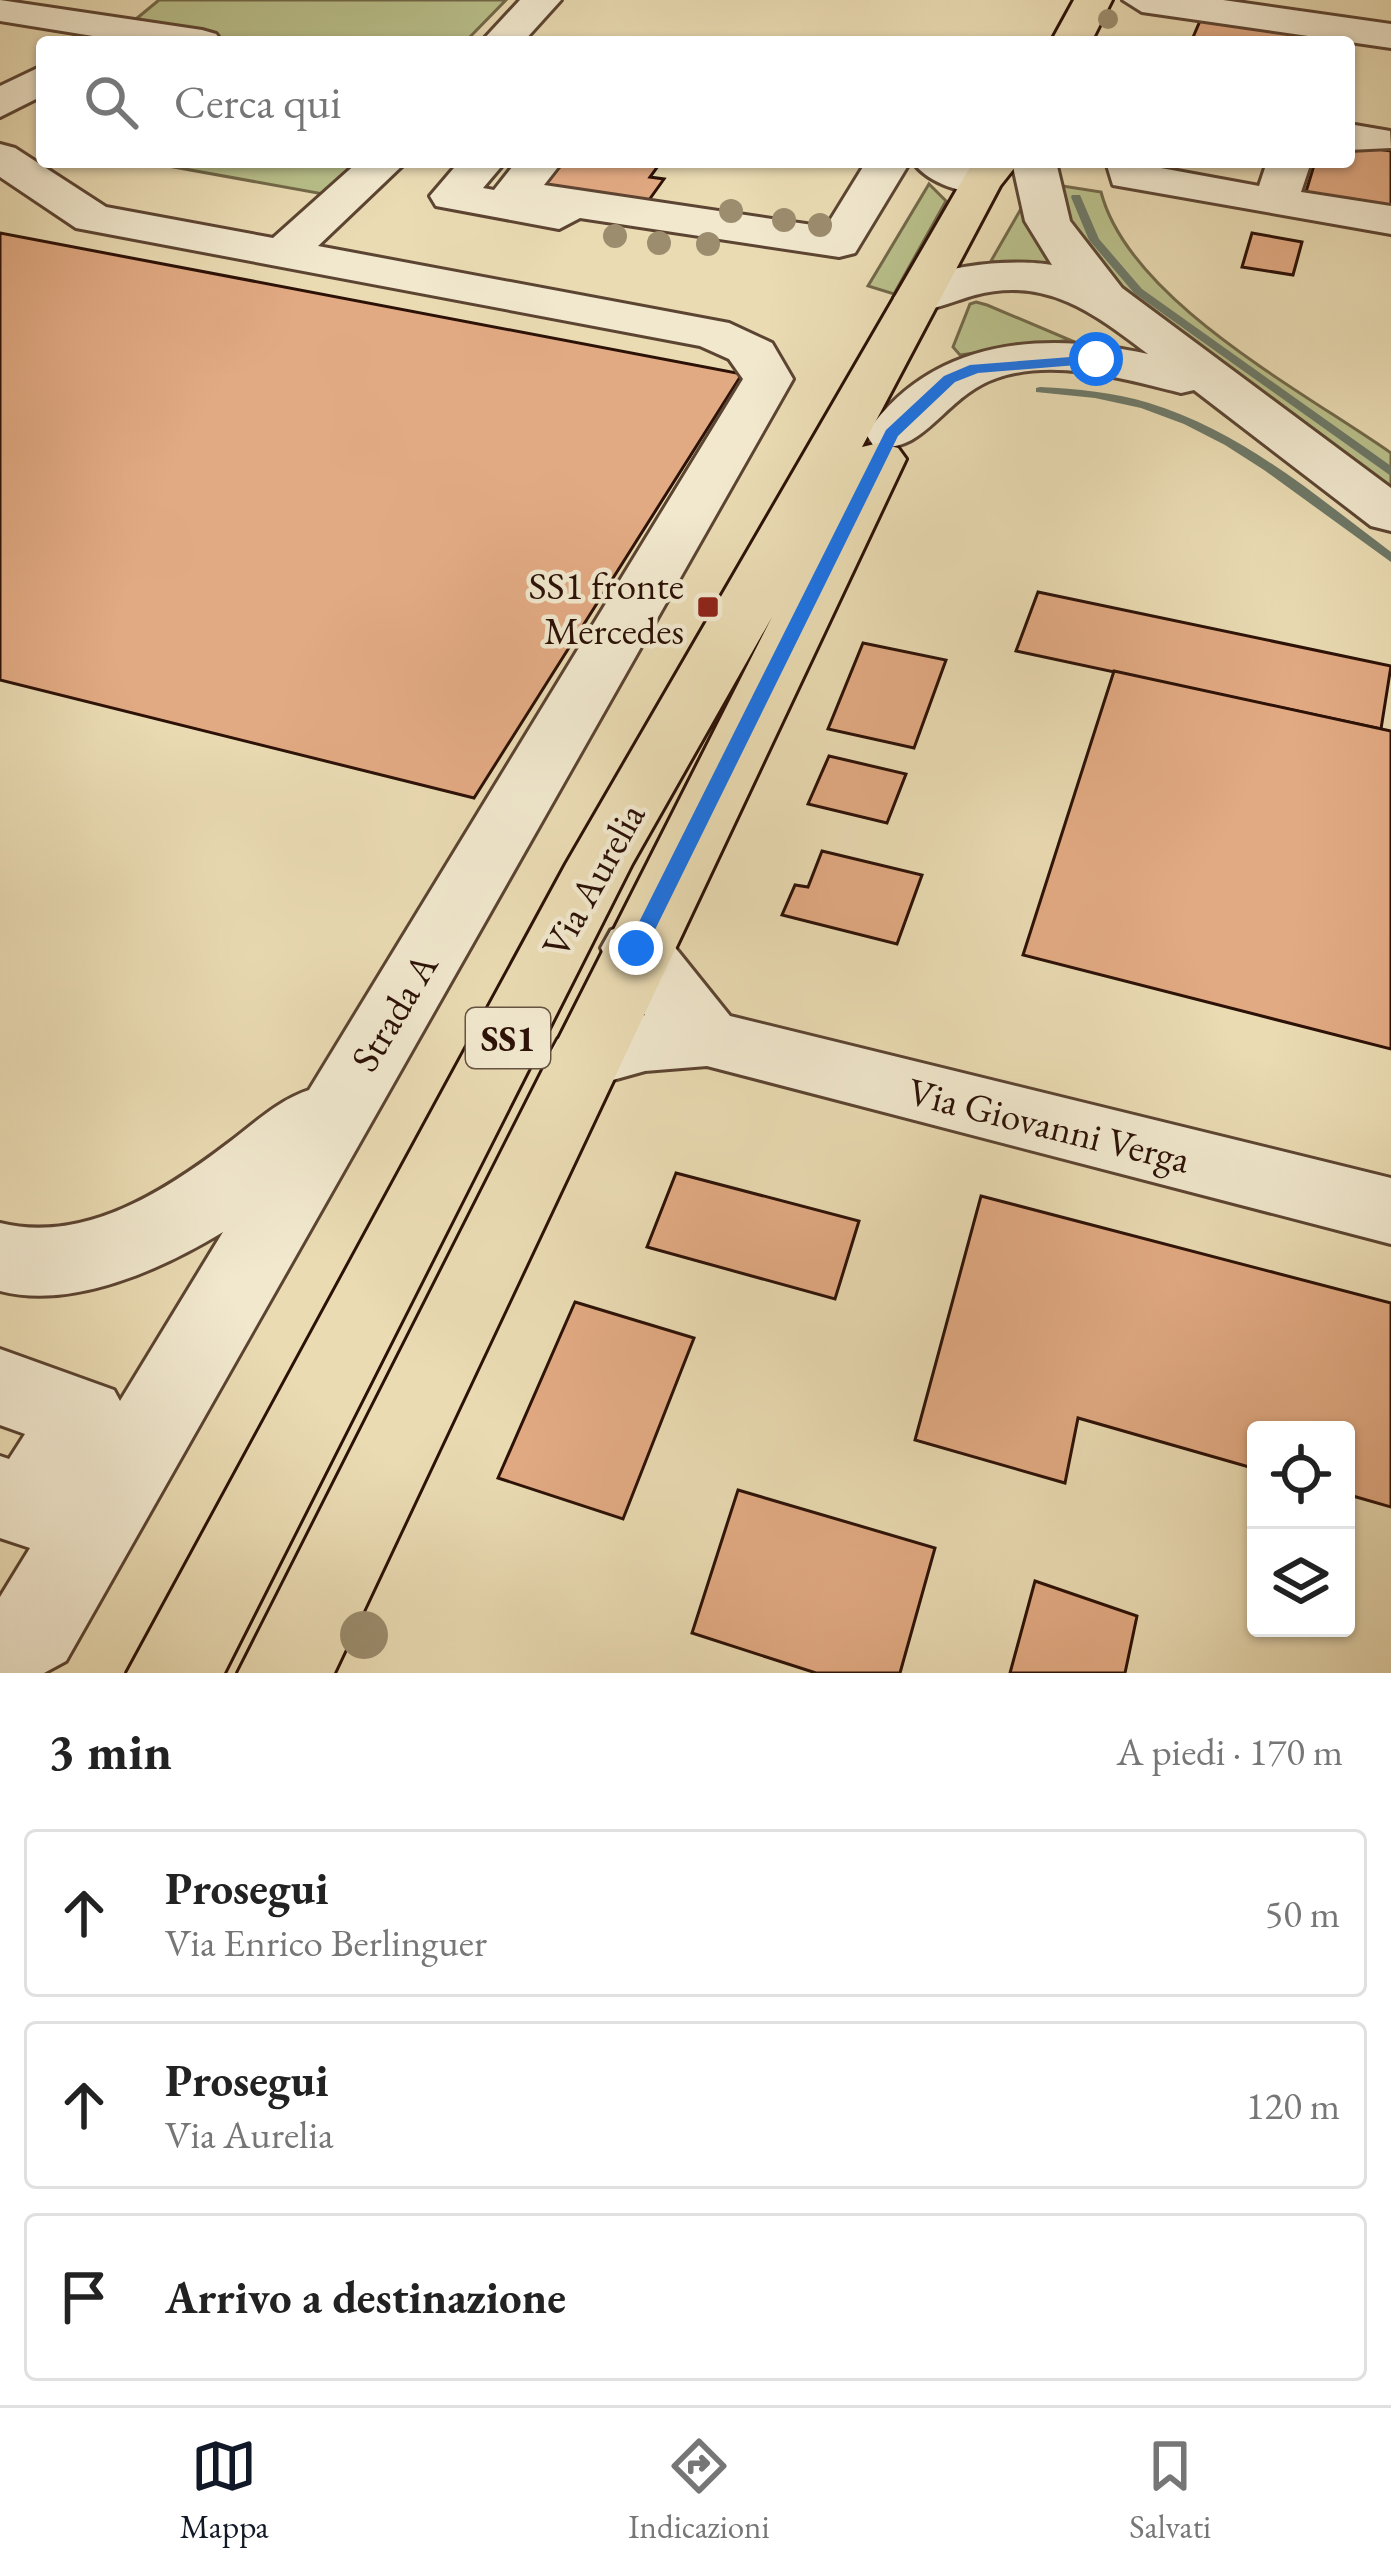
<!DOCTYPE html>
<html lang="it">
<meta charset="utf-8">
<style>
body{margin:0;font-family:"EB Garamond",serif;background:#f2f2f2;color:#222}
.controls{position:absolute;right:36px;bottom:36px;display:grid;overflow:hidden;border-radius:12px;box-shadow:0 3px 9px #0004}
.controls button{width:108px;height:108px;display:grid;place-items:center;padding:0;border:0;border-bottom:3px solid #e0e0e0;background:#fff;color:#222;font:60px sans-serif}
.stop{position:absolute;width:36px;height:36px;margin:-27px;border:9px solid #1a73e8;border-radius:50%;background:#fff}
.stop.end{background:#1a73e8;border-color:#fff;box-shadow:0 3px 12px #0008}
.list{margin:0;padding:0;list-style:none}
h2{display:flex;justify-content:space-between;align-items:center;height:156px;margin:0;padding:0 48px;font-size:51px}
h2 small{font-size:39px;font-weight:400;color:#767676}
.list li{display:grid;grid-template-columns:78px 1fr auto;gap:36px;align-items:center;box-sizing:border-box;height:168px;margin:0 24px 24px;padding:0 24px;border:3px solid #e0e0e0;border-radius:12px}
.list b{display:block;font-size:45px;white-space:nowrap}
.list p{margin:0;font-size:39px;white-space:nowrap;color:#767676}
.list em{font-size:39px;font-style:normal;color:#767676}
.icon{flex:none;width:66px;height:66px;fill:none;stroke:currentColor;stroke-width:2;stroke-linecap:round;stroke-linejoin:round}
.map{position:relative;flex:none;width:1391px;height:1673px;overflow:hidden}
.search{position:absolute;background:#fff;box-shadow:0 3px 9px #0004;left:36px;right:36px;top:36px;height:132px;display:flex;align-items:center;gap:30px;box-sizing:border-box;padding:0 42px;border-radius:12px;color:#767676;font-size:45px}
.sheet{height:732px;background:#fff}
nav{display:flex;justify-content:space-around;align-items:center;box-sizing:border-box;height:168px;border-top:3px solid #e0e0e0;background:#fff;font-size:33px;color:#767676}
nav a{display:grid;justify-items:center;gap:6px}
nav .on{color:#111827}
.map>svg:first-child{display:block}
.green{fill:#b9c08b;stroke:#726849;stroke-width:3}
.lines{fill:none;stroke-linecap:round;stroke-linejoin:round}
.stream{fill:#6d7867;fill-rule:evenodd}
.building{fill:#e2aa83;stroke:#2c1107;stroke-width:3}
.minor-casing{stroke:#5c4432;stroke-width:6}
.major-casing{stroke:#2c1107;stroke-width:6}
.minor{fill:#f1e8ce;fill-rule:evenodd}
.major{fill:#eadbb3;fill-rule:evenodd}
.tree{fill:#9c8d6e}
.route{fill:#1a73e8}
.poi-dot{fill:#8f2418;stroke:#f1e8ce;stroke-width:4.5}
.labels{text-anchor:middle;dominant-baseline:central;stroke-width:9;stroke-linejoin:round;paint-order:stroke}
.shield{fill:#f1e8ce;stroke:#675243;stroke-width:3}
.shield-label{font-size:36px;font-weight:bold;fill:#2c1107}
.poi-label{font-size:39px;fill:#2c1107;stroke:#f1e8ce;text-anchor:end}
.street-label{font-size:39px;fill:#2c1107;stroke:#f1e8ce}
</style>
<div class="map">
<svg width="1391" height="1673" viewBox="0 0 1391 1673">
<rect width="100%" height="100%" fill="#eadbb3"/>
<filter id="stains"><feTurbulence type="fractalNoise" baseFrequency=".00167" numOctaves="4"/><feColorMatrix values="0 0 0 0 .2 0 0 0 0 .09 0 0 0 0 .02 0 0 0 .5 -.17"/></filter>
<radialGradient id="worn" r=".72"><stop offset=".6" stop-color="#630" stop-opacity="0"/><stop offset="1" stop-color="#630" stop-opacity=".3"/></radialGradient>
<!-- green -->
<g class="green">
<polygon points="159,0 506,0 465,42 230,42 139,25 136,19"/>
<polygon points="146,162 367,162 334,196"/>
<polygon points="929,184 946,201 894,294 868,286"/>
<path d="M 1050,184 L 1101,192 C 1129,300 1301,390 1391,453 L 1391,492 L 1091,267 Z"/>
<polygon points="1022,207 1063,271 991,261"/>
<polygon points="976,302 987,305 1070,340 960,355 953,347 970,304"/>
</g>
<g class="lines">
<!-- stream -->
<g class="stream">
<polygon points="1072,195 1080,195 1099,239 1142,289 1391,466 1391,476 1134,293 1089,240 1071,197"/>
<path d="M 1040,387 C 1077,389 1114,392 1149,403 C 1241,431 1315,495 1391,552 L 1391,562 L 1264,470 L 1225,445 L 1184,424 L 1141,408 L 1095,398 L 1036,392 L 1036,388 Z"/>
</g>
</g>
<!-- building -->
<g class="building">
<polygon points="1200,21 1243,27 1245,23 1305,35 1303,42 1191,42"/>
<polygon points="1349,145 1391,151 1391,209 1305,195 1315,162 1349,162"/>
<polygon points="549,162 661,162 650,177 664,179 644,207 546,192 532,182"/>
<polygon points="0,233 742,374 474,798 0,680"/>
<polygon points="1252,233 1302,242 1293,275 1242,267"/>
<polygon points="1038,592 1391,666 1381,729 1016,651"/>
<polygon points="863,643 946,660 914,748 828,729"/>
<polygon points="1114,671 1391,731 1391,1049 1023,955"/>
<polygon points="829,756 906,774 887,823 808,804"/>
<polygon points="822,851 922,875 897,944 782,915 795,885 808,887"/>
<polygon points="676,1173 859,1221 835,1299 647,1247"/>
<polygon points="981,1196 1391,1303 1391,1507 1346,1494 1346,1430 1256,1430 1256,1469 1078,1418 1065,1483 915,1440"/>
<polygon points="575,1302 694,1338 623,1519 498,1478"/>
<polygon points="738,1490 935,1548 900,1673 816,1673 692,1633"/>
<polygon points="1035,1581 1137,1616 1125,1673 1010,1673"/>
</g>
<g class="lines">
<defs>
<g id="minor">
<polygon points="0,0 202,30 216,34 222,42 130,42 0,21"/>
<polygon points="520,0 561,0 523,42 481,42"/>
<polygon points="1123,0 1223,0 1391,24 1391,48 1142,12"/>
<polygon points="42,66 42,96 0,117 0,86"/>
<polygon points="1349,124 1390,131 1391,148 1349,150"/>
<path d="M 0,144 L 15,148 L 106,207 L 273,238 L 358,162 L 406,162 L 318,246 L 729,323 L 772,343 L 793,379 L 66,1661 L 44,1673 L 0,1673 L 0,1597 L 30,1548 L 0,1538 L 0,1456 L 9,1459 L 25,1434 L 0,1425 L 0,1349 L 114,1390 L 120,1401 L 223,1232 C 162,1269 73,1310 0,1291 L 0,1223 C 85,1244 167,1190 231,1141 C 257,1121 279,1100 309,1090 L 743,379 L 729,359 L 700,346 L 76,228 L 0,177 Z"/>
<polygon points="459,162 505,162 483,188 494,190 516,162 562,162 544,185 826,227 866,162 910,162 855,253 839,257 580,218 559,229 436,206 430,196"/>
<path d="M 913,162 C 943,162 983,154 1002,182 L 996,191 C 971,198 928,184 913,162 Z"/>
<path d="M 1012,162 L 1056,162 L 1070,221 L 1122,288 L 1391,488 L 1391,531 L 1371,526 L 1194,390 L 1181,393 C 1125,379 1054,358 997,378 C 943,396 924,458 873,445 L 866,434 C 932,338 1043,331 1148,354 C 1094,313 1046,276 975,295 C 949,302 928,315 901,308 L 894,298 C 917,265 1014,258 1052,265 L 1025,221 Z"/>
<polygon points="1106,162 1150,162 1150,166 1259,186 1267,162 1311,162 1301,192 1391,206 1391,234 1113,185"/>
<polygon points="636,922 661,930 730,1016 1391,1178 1391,1244 707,1066 645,1071 584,1088 558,1079 547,1059 558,1039 645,1015 618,983 601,948 611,930"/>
</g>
<g id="major">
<polygon points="1074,0 1112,0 1091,42 1051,42"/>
<polygon points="973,162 1019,162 1000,186 862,447 879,443 898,448 906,459 334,1673 238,1673 772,617 632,864 224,1673 127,1673 566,864"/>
</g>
</defs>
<!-- minor casing -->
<use href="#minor" class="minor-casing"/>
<!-- major casing -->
<use href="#major" class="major-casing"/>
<!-- minor -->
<use href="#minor" class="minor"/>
<!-- major -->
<use href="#major" class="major"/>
</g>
<!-- trees -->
<g class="tree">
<circle cx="1108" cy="19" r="10"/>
<circle cx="731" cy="211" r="12"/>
<circle cx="784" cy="220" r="12"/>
<circle cx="820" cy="225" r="12"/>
<circle cx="615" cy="236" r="12"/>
<circle cx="659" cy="243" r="12"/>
<circle cx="708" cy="244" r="12"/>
<circle cx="364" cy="1635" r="24"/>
</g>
<!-- route -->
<polygon class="route" points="1096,355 1101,363 978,373 955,382 898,436 646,948 643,954 629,954 626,948 886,430 944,376 970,365"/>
<!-- markers -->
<rect class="poi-dot" x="696" y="595" width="24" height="24" rx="6"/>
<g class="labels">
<!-- shield labels -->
<rect class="shield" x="466" y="1008" width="84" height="60" rx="9"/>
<g class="shield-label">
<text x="508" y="1038">SS1</text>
</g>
<!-- poi labels -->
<g class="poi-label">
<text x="684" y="585">SS1 fronte<tspan x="684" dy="45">Mercedes</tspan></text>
</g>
<!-- street labels -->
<g class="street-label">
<text transform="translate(593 880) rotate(-61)">Via Aurelia</text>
<text transform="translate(394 1012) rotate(-59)">Strada A</text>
<text transform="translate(1049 1125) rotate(14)">Via Giovanni Verga</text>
</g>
</g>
<rect width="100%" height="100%" filter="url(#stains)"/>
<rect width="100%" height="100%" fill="url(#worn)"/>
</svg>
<div class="controls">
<button><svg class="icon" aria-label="locate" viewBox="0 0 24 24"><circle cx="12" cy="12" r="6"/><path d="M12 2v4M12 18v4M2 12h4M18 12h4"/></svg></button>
<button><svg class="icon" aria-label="layers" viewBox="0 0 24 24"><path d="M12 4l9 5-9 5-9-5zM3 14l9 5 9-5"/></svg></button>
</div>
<div class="stop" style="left:1096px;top:359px"></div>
<div class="stop end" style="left:636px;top:948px"></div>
<div class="search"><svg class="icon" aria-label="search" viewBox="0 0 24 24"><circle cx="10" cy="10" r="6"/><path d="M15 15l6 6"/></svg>Cerca qui</div>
</div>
<section class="sheet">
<h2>3 min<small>A piedi · 170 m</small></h2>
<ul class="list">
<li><svg class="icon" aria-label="ahead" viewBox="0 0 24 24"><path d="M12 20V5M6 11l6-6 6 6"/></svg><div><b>Prosegui</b><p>Via Enrico Berlinguer</p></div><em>50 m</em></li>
<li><svg class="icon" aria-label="ahead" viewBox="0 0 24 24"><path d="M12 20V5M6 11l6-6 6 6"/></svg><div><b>Prosegui</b><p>Via Aurelia</p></div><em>120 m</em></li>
<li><svg class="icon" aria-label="arrive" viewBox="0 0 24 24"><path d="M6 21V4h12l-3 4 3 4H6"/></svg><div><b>Arrivo a destinazione</b></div></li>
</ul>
</section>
<nav>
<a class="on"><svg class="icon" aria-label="map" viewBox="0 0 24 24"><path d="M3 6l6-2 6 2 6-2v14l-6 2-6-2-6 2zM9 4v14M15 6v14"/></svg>Mappa</a>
<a><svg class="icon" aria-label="directions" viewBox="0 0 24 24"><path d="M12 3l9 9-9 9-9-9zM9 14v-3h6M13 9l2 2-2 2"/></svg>Indicazioni</a>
<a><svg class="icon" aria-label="saved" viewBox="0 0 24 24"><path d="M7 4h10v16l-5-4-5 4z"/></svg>Salvati</a>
</nav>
